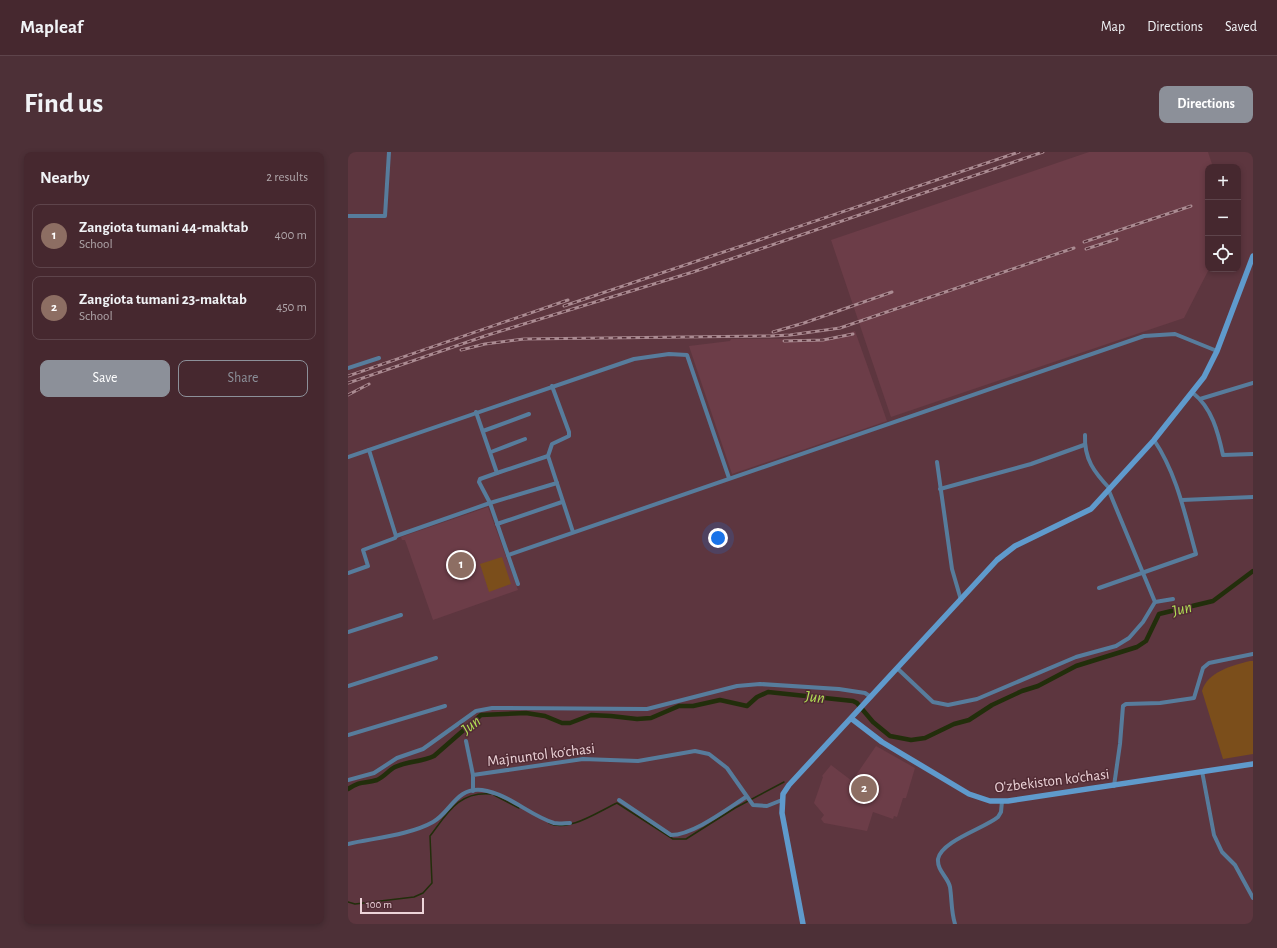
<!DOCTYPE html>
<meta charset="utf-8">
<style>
body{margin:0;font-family:"Alegreya Sans",sans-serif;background:#4d3037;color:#f1f3f6}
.controls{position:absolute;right:12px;top:12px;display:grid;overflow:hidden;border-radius:8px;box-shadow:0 2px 6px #0003}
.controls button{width:36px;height:36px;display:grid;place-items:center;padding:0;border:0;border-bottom:1px solid #5e444b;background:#46282f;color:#f1f3f6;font:20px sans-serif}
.scale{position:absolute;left:12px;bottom:10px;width:64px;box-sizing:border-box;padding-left:4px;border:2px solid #edd4d9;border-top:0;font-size:11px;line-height:14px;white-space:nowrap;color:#edd4d9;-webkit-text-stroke:3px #522c35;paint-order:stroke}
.you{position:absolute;left:370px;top:386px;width:14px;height:14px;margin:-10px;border:3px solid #fff;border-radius:50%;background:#1a73e8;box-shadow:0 0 0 6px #1a73e833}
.badge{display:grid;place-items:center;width:26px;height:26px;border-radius:50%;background:#8c9099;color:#fff;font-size:13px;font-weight:700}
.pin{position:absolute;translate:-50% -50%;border:2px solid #fff;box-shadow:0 1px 4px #0006}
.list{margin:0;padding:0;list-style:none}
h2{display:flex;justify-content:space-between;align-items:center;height:52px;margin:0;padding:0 16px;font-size:17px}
h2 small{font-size:13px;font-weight:400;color:#b0a6aa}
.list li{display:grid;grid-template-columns:26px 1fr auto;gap:12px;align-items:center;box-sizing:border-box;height:64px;margin:0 8px 8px;padding:0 8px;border:1px solid #5e444b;border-radius:8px}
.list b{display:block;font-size:15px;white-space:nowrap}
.list p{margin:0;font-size:13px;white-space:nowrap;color:#b0a6aa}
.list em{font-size:13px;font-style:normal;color:#b0a6aa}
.actions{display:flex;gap:8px;padding:12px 16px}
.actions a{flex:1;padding:9px 0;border:1px solid #8c9099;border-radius:8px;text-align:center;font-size:14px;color:#8c9099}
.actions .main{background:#8c9099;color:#fff}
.icon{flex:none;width:22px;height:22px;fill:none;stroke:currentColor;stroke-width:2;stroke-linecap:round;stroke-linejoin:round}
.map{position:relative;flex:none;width:905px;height:772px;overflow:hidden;border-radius:8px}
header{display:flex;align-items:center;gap:24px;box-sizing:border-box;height:56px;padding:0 20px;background:#46282f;border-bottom:1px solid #5e444b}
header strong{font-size:19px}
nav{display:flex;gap:22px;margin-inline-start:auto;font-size:14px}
.intro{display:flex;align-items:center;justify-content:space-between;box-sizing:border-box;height:96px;padding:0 24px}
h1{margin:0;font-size:28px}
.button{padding:10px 18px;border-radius:8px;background:#8c9099;color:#fff;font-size:14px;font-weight:700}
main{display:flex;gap:24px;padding:0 24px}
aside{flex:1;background:#46282f;border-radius:8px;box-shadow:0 2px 6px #0003}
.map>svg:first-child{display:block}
.built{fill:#6c3d48}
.green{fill:#7b4e1b}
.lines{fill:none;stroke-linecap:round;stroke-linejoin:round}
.stream{stroke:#222e0b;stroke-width:1.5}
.canal{stroke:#222e0b;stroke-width:4.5}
.street{stroke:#577c9c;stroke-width:4}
.secondary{stroke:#5f9acc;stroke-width:5.5}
.rail-casing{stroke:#ab8b92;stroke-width:3}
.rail{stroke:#522c35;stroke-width:1.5;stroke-dasharray:4.5;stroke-linecap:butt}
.labels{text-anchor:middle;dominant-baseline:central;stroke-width:3;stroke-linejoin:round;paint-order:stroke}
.street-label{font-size:15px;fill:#edd4d9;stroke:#522c35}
.water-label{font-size:16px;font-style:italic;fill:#b2e055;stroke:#522c35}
</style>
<header>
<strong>Mapleaf</strong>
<nav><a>Map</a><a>Directions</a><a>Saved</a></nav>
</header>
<div class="intro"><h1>Find us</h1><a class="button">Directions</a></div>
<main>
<aside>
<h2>Nearby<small>2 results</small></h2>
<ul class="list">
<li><span class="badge" style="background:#8d6e63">1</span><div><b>Zangiota tumani 44-maktab</b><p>School</p></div><em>400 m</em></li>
<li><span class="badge" style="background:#8d6e63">2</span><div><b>Zangiota tumani 23-maktab</b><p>School</p></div><em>450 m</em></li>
</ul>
<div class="actions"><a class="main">Save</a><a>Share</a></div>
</aside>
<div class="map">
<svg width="905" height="772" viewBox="0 0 905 772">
<rect width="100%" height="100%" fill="#5d363f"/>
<!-- built -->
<g class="built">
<polygon points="741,0 860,0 865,15 860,15 861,117 836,166 543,265 483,88"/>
<polygon points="507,179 539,269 384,322 341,194 382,189 383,187 481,187"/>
<polygon points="140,355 170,438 85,468 57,388 54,388 53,385"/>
<polygon points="528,594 567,616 558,646 555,646 549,665 546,664 545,667 525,660 519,679 476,671 473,667 476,663 466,651 475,625 474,624 483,613 504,629"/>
</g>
<!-- green -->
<g class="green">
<polygon points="154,405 163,432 141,440 132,412"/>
<path d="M 902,509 L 905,509 L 905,602 L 875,607 L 854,539 C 859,520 885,513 902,509 Z"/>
</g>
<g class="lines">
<!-- stream -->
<g class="stream">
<polyline points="146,643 171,656"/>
<path d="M 201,671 C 220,681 251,659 269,651 L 325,687 L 338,687 L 387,656 L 436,630"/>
<path d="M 0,750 L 7,752 L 66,745 L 75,741 L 84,731 L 82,684 C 99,662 110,639 143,642"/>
</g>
<!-- canal -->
<path class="canal" d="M 0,637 C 14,628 16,632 29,628 C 36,625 41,618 47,615 C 60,609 74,610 86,604 L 133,563 L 178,561 L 197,564 L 214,571 L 222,571 L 243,563 L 263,564 L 289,567 L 303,566 L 331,554 L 345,554 L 372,548 L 399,554 L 409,545 L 420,540 L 505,549 L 509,551 L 525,570 L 542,584 L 563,588 L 577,586 L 606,572 L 621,568 L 644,553 L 674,539 L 690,534 L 728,514 L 789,495 L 798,489 L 811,462 L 865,449 L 905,419"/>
<!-- street -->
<g class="street">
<polyline points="0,64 37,64 41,0"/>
<polyline points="0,216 31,206"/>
<path d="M 845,241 C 864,256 870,280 875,303 L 905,302"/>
<polyline points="852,247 905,231"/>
<polyline points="128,260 149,321 132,327 131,330 142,351 170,432"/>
<polyline points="135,279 181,262"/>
<path d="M 737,283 C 736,307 746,320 762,337"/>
<polyline points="21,298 48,384"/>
<polyline points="143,300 177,287"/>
<polyline points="200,304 225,380"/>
<polyline points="0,305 286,207 321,202 339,203 381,326"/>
<polyline points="589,310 604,417 613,448"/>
<polyline points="149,321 200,304 204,292 221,284 221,280 204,234"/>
<polyline points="592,337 683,312 736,293"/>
<polyline points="761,339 807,450"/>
<polyline points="834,348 905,345"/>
<polyline points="149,372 214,350"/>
<polyline points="160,403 796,184 827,182 869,199"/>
<polyline points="0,421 20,414 15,398 47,386 48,384 142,351 209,331"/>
<path d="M 751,436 L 848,402 C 837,363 829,322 806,288"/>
<polyline points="0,480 53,463"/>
<polyline points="550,517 585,550 600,553 629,547 728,505 768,494 781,486 795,470 807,450 825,447"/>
<polyline points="0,534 88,506"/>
<polyline points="0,583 97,554"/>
<polyline points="118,589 125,623"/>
<polyline points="854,619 866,683 874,700 887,713 905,746"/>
<polyline points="0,628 26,621 49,606 75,597 128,559 144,556 299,557 389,534 412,532 491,537 517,541 523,545"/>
<polyline points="766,634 772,592 775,554 778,552 812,551 846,546 855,516 861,511 905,502"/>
<polyline points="125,639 125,623 235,607 290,609 347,599 361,602 379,616 405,653 419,654 434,648"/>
<path d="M 271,648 L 323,683 C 345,683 379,657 398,645"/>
<path d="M 0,692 C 26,686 62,683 85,670 C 103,660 108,635 134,638 C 161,642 181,663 206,671 C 211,672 217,671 222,671"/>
<path d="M 607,772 C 603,759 604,748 602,735 C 600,725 589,719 590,707 C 593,689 637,676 650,665 L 653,660 L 654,649"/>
</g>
<!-- secondary -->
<g class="secondary">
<polyline points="504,567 534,590 621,642 642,649 660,649 905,612"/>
<polyline points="455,772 434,661 435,642 441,633 649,408 667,394 743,357 806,288 856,225 869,199 905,104"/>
</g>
<defs>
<g id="rail">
<polyline points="736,90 843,54"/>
<polyline points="738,97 769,87"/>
<polyline points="216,154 671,0"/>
<polyline points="425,180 456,171 544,140"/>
<polyline points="436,189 475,188 505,182"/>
<polyline points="113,198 137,192 176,187 423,184 442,183 492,176 726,96"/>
<polyline points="0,224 220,148"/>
<polyline points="0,231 140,183 345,120 695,0"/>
<polyline points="0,243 21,232"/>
</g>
</defs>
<!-- rail casing -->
<use href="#rail" class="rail-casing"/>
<!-- rail -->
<use href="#rail" class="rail"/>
</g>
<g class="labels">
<!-- street labels -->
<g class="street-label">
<text transform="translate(193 603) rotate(-7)">Majnuntol ko‘chasi</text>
<text transform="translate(704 629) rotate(-7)">O'zbekiston ko'chasi</text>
</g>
<!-- water labels -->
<g class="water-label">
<text transform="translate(834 457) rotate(-14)">Jun</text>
<text transform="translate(467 545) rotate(6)">Jun</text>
<text transform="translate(123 573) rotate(-37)">Jun</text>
</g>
</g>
</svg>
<div class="controls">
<button>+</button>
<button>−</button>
<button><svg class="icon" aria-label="locate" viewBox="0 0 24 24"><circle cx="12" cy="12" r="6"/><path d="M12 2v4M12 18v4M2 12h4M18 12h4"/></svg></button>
</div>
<div class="scale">100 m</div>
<div class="you"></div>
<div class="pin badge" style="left:113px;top:413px;background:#8d6e63">1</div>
<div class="pin badge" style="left:516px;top:637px;background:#8d6e63">2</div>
</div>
</main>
